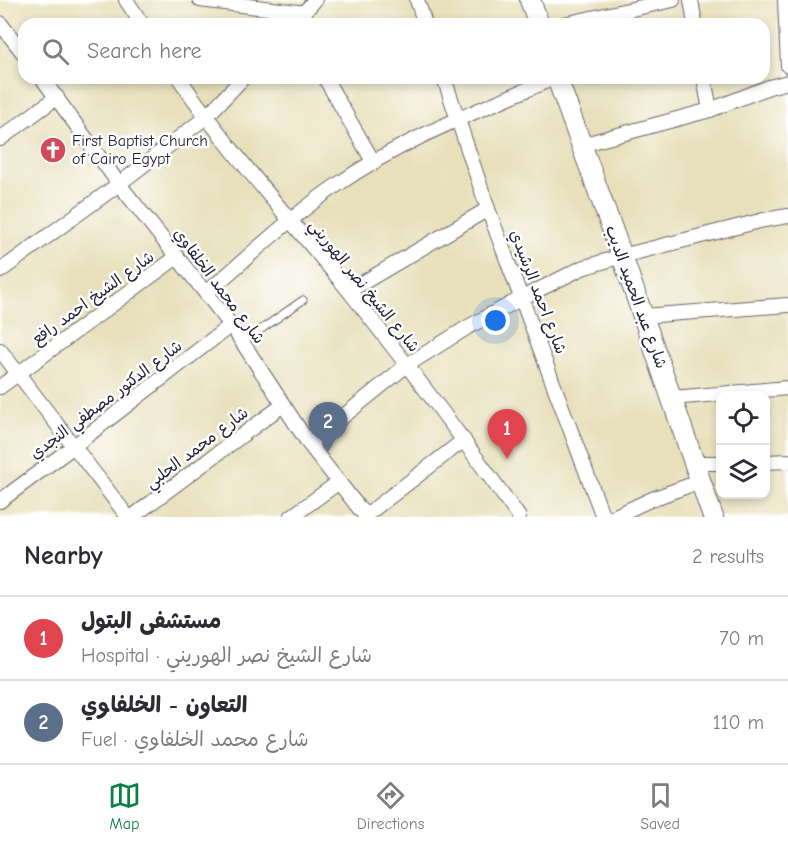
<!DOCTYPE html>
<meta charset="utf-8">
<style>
body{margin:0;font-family:"Comic Neue","Playpen Sans Arabic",sans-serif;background:#f2f2f3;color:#2b2b33}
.controls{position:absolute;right:18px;bottom:18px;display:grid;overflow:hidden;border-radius:12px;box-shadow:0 3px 9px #0003}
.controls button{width:54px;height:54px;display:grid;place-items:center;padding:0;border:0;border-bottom:2px solid #e1e1e2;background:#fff;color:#2b2b33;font:30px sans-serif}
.you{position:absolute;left:496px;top:321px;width:21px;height:21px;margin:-15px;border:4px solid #fff;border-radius:50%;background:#1a73e8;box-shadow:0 0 0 9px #1a73e833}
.badge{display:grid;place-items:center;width:39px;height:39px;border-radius:50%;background:#0b8043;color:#fff;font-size:20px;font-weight:700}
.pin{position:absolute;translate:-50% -50px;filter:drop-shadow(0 2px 3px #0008)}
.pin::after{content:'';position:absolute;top:32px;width:21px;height:18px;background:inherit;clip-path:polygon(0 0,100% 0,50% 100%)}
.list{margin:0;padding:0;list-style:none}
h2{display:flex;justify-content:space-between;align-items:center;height:78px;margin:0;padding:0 24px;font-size:26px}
h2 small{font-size:20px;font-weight:400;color:#7c7c81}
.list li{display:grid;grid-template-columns:39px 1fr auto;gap:18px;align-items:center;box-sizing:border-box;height:84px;padding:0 24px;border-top:2px solid #e1e1e2}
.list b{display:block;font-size:22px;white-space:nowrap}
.list p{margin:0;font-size:20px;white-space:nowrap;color:#7c7c81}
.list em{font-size:20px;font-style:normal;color:#7c7c81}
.icon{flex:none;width:33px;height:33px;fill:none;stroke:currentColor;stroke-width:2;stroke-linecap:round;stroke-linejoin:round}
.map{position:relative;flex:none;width:788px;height:517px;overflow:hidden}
.search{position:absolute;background:#fff;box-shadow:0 3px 9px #0003;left:18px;right:18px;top:18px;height:66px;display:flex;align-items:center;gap:15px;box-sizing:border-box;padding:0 21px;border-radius:18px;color:#7c7c81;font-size:22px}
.sheet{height:246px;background:#fff}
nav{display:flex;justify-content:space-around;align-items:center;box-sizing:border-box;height:84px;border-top:2px solid #e1e1e2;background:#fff;font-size:16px;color:#7c7c81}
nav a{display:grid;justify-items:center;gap:3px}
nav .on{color:#0b8043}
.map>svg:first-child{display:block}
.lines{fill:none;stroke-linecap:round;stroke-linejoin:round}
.lane-casing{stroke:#676468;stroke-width:9}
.street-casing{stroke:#676468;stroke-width:16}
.secondary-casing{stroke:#676468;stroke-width:22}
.lane{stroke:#fff;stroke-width:7}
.street{stroke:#fff;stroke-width:14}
.secondary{stroke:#fff;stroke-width:20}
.labels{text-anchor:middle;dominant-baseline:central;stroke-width:5;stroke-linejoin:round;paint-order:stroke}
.poi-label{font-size:16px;fill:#22223b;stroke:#fff;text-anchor:start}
.street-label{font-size:16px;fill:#22223b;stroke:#fff}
</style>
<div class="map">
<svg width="788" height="517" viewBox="0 0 788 517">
<rect width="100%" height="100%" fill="#fff"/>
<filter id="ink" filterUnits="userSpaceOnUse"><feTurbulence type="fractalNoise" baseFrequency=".0167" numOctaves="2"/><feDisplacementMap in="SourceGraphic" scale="12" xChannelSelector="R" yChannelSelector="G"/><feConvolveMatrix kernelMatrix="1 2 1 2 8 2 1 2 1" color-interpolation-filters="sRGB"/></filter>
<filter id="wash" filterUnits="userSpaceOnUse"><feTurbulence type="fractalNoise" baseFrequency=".008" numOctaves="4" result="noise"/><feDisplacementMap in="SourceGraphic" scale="24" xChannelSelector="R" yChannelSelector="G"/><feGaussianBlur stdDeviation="1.35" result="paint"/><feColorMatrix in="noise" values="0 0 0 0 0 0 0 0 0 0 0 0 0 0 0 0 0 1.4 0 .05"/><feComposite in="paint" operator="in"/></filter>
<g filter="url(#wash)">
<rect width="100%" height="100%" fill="#e8e0bb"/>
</g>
<g filter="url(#ink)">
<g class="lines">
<defs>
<polyline id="lane" points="243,342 303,300"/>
<g id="street">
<polyline points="126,0 142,24"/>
<polyline points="200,0 305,13"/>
<polyline points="417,0 425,24"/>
<polyline points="691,0 695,24"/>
<polyline points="785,0 788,66"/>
<polyline points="0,23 24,54"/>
<polyline points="294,24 315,0"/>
<polyline points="564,24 673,0"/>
<polyline points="42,78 119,184 231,325 309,444 366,517"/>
<path d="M 179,78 C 230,153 292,221 349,291 C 408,365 464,440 519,517"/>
<polyline points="325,78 374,163"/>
<polyline points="444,78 488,209 603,517"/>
<polyline points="704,78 710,110"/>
<polyline points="0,139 57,97"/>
<polyline points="581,145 710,110 769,87 788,82"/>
<polyline points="0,271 119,184 206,117 243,78"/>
<polyline points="349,291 488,209"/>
<path d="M 206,293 C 249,257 290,217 337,185 C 403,139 480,110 554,78"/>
<polyline points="643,316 788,305"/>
<polyline points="0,350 128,517"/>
<polyline points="0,387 177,257"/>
<polyline points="672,398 788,388"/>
<polyline points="309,444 407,365 468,327 522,298 582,268 622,256 764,220 788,216"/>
<polyline points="766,462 788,461"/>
<polyline points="694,463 720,463"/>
<polyline points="0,501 74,446 231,325"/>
<polyline points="365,516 464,440"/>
<polyline points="132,517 283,405"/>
<polyline points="291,517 339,482"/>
<polyline points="613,517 652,499 701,481"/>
</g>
<g id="secondary">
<polyline points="530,0 539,24"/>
<polyline points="557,78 622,256 713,517"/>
</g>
</defs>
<!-- lane casing -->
<use href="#lane" class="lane-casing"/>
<!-- street casing -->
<use href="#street" class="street-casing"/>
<!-- secondary casing -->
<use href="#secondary" class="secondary-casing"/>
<!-- lane -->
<use href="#lane" class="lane"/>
<!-- street -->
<use href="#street" class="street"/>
<!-- secondary -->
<use href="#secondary" class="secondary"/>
</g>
</g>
<!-- icons -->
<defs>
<symbol id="church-disc" viewBox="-11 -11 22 22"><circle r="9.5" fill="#d1495b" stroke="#fff"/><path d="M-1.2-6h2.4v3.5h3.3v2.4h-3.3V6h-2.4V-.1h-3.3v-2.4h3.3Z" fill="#fff"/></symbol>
</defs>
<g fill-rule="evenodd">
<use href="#church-disc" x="38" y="135" width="30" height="30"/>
</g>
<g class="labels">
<!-- poi labels -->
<g class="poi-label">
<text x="72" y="141">First Baptist Church<tspan x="72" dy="18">of Cairo Egypt</tspan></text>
</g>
<!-- street labels -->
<g class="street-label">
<text transform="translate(219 286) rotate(53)">شارع محمد الخلفاوي</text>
<text transform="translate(364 286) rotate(51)">شارع الشيخ نصر الهوريني</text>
<text transform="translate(538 292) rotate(69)">شارع احمد الرشيدي</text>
<text transform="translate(636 297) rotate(70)">شارع عبد الحميد الديب</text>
<text transform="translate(93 298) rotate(-36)">شارع الشيخ احمد رافع</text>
<text transform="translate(106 400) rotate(-37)">شارع الدكتور مصطفي النجدي</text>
<text transform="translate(197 448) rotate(-37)">شارع محمد الحلبي</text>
</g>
</g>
</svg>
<div class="controls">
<button><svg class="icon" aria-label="locate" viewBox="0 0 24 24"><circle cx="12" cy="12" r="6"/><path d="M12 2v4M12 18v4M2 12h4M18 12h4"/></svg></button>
<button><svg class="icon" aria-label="layers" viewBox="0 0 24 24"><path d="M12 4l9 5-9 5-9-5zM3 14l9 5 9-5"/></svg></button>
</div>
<div class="you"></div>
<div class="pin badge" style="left:507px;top:459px;background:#e0444e">1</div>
<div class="pin badge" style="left:328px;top:452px;background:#5c6f8a">2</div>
<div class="search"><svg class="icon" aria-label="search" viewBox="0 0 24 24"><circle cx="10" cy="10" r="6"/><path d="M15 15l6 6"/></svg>Search here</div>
</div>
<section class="sheet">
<h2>Nearby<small>2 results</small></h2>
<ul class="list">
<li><span class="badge" style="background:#e0444e">1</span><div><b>مستشفى البتول</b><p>Hospital · شارع الشيخ نصر الهوريني</p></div><em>70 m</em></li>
<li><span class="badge" style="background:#5c6f8a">2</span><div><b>التعاون - الخلفاوي</b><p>Fuel · شارع محمد الخلفاوي</p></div><em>110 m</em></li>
</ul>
</section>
<nav>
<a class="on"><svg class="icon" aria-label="map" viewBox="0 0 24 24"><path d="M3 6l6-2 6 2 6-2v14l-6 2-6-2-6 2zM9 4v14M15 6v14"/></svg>Map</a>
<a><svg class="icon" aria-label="directions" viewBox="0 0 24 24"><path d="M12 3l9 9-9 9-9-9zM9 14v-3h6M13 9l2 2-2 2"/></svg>Directions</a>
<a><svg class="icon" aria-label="saved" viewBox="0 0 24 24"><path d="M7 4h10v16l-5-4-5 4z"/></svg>Saved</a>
</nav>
